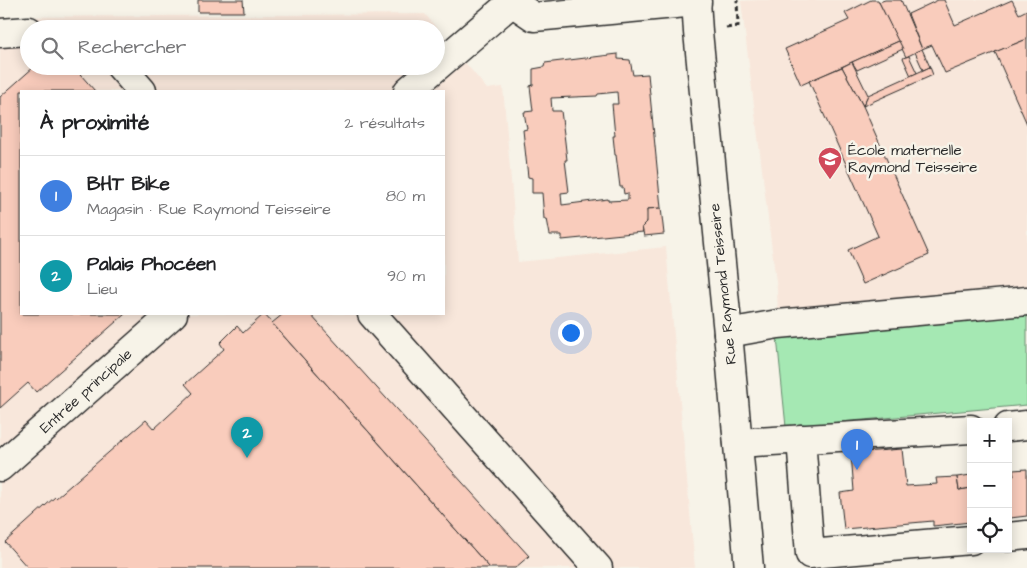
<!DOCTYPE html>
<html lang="fr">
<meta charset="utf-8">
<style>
body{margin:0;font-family:"Architects Daughter",sans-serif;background:#f6f6f6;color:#202124}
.controls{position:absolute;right:15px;bottom:15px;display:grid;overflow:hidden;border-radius:0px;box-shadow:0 2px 12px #0003}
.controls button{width:45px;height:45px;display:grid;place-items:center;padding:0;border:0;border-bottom:1px solid #e0e0e0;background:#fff;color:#202124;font:25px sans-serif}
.you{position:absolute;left:570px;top:332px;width:18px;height:18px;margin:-12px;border:4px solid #fff;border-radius:50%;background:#1a73e8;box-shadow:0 0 0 8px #1a73e833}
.badge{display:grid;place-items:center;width:32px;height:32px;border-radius:50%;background:#db2777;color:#fff;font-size:16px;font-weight:700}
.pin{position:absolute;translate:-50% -41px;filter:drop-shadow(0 1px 2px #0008)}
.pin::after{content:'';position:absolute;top:26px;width:18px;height:15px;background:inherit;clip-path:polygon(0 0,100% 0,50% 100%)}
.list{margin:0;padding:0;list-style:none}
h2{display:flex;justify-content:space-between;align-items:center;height:65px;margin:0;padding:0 20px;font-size:21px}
h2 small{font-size:16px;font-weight:400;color:#757577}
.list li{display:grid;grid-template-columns:32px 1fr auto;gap:15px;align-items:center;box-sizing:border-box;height:80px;padding:0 20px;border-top:1px solid #e0e0e0}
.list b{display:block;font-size:19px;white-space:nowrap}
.list p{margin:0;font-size:16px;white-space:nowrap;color:#757577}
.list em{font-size:16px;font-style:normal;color:#757577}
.icon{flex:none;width:28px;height:28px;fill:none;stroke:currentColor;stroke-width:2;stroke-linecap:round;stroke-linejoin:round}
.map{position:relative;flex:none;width:1027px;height:568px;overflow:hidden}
.search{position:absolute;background:#fff;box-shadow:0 2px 12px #0003;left:20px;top:20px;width:425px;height:55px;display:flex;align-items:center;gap:12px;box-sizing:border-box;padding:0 18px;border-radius:28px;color:#757577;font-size:19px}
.panel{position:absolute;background:#fff;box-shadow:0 2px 12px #0003;left:20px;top:90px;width:425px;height:225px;border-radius:0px}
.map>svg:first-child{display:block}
.built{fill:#f8e7db;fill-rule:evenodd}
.green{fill:#a5e8b3;stroke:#688a6f}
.building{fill:#f9ccbc;stroke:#2b2b2b;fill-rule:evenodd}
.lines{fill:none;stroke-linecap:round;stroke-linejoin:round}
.minor-casing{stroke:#2b2b2b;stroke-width:31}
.path{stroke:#2b2b2b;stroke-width:3;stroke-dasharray:5 4;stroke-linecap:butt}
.minor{stroke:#f7f3e8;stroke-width:28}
.labels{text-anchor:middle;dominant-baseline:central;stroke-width:5;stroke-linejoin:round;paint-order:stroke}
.poi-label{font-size:15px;fill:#2b2b2b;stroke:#f7f3e8;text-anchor:start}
.street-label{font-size:15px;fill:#2b2b2b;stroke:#f7f3e8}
</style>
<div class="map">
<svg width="1027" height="568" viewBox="0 0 1027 568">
<rect width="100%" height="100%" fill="#f7f3e8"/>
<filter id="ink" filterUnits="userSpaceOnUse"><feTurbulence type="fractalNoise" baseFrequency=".02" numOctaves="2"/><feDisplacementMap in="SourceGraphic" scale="10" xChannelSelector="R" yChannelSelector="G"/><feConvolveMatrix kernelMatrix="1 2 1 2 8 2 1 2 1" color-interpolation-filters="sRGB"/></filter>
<g filter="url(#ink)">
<!-- built -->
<g class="built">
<polygon points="759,0 1027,0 1027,290 778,314 777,290 741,1"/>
<path d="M 425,14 L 487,89 L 503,87 L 518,262 L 666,247 L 695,568 L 0,568 L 0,17 ZM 29,29 L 436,29 L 436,66 L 29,66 ZM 21,91 L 444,91 L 444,314 L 21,314 Z"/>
</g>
<!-- green -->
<polygon class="green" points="1027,313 1027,405 786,427 777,337"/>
<!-- building -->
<g class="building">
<polygon points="198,0 243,0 244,12 198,12"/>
<polygon points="871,0 878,0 899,41 801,85 785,49 849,20 845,13"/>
<polygon points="885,0 901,0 922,49 906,57 879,2"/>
<polygon points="938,0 944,0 955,25 1012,0 1019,14 1027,10 1027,39 945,73 932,45 922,49 908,14"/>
<polygon points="1027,39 1027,124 995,52"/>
<polygon points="899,41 903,49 857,70 852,62"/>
<polygon points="922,49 930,67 923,70 915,52"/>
<path d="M 618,54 L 618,59 L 630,60 L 633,75 L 648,74 L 661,208 L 647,209 L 648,219 L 646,224 L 642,227 L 643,232 L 562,240 L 562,235 L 550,235 L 547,219 L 544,219 L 542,193 L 532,193 L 532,178 L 528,177 L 523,130 L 527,129 L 524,112 L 533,111 L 530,86 L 533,85 L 533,69 L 544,67 L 545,63 ZM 617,92 L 618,104 L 612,104 L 615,136 L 613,136 L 615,155 L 616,155 L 620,187 L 623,187 L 624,194 L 628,193 L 628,200 L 608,201 L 608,199 L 562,205 L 561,193 L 569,192 L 565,160 L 567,160 L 565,142 L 561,111 L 552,111 L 551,98 L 597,96 L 598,94 Z"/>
<polygon points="909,56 917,73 911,76 903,58"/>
<polygon points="852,62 868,95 863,106 842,67"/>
<polygon points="35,66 73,66 95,91 21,91 21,314 125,314 36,392 28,383 0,408 0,97"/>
<polygon points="842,67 863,106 929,255 863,284 848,250 878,236 809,81"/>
<polygon points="930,67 933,75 863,106 868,95"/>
<polygon points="661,208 664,234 644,236 642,227 647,222 647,209"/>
<polygon points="264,314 490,568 28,568 5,542 55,497 56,498 146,420 154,429 193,393 185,384 224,349 220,343 237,326 243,333"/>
<polygon points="283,314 310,314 529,556 515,568 490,568 272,323"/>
<polygon points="902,449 906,486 937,484 936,478 957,477 959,490 971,488 971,522 933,526 933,521 922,522 844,529 840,493 854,491 851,453"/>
<polygon points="1027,469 1027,516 1010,518 1008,514 1008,476 1014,476 1013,470"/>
<polygon points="971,475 971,488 959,490 957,477"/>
</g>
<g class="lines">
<defs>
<g id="minor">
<polyline points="509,0 534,17 697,2"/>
<polyline points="696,0 698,32 728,333 749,568"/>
<polyline points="0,33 29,31"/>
<polyline points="120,66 142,91"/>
<polyline points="408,91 511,3"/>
<polyline points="372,314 598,568"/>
<polyline points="728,333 778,324 1027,301"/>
<polyline points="1008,427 1027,425"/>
<polyline points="801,439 810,554 971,540"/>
<polyline points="738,443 971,429"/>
<polyline points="0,467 173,314"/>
<polyline points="1008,537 1027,535"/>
</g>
</defs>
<!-- minor casing -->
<use href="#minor" class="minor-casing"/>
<!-- path -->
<polyline class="path" points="726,28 738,26 737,0"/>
<!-- minor -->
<use href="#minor" class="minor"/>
</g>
</g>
<!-- icons -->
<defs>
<symbol id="school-pin" viewBox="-11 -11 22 30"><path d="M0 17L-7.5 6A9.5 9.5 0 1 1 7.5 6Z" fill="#d1495b" stroke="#f7f3e8"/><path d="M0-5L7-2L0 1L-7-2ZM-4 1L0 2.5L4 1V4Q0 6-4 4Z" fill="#fff"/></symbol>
</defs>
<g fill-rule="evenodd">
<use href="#school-pin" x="816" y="145" width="28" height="38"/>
</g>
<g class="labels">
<!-- poi labels -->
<g class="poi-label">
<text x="848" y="150">École maternelle<tspan x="848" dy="17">Raymond Teisseire</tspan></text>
</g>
<!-- street labels -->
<g class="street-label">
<text transform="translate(723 284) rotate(-96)">Rue Raymond Teisseire</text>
<text transform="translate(86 391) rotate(-42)">Entrée principale</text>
</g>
</g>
</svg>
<div class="controls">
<button>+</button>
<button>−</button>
<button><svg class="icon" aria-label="locate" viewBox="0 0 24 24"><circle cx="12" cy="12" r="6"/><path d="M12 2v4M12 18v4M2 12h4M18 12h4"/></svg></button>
</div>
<div class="you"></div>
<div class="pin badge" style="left:857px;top:470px;background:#3f7fe0">1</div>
<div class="pin badge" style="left:247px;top:458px;background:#0f9aa8">2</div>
<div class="search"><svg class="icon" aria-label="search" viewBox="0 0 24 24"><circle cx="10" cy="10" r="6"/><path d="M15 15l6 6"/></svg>Rechercher</div>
<section class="panel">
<h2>À proximité<small>2 résultats</small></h2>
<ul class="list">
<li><span class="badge" style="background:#3f7fe0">1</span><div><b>BHT Bike</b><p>Magasin · Rue Raymond Teisseire</p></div><em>80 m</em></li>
<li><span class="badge" style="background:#0f9aa8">2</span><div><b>Palais Phocéen</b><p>Lieu</p></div><em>90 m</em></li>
</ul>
</section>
</div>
